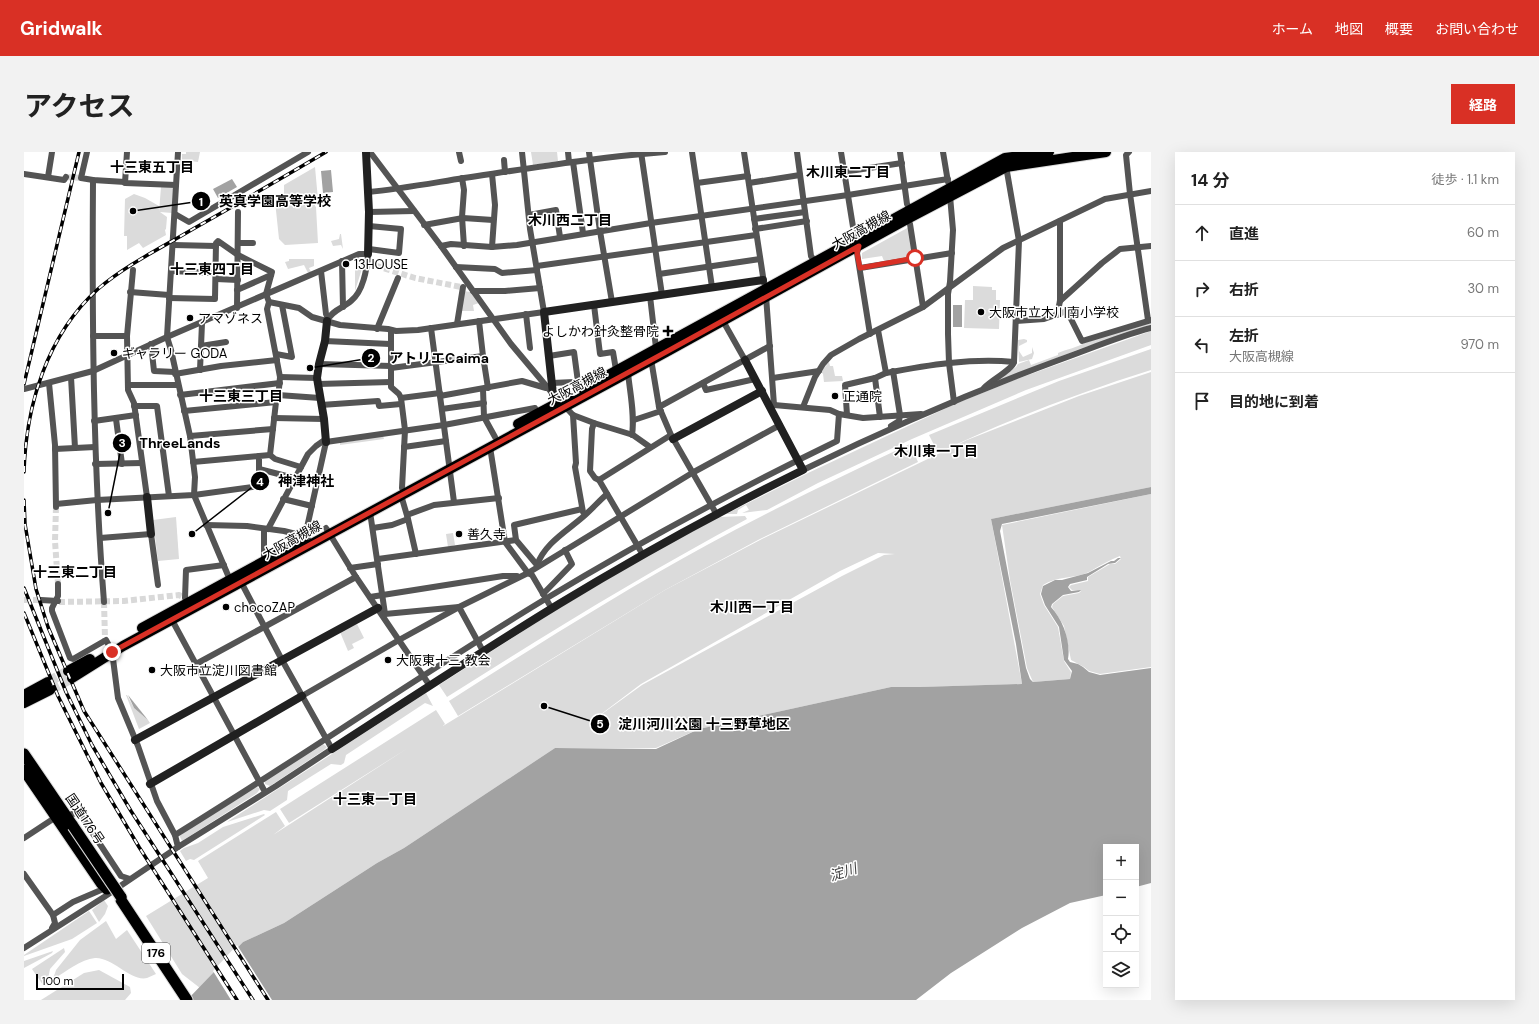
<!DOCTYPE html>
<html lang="ja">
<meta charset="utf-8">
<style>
body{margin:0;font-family:"DM Sans","Noto Sans JP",sans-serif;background:#f2f2f2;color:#222}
.controls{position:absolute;right:12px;bottom:12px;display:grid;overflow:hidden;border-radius:0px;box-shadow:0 4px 16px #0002}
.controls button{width:36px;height:36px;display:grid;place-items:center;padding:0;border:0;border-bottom:1px solid #e0e0e0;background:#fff;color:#222;font:20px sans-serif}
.scale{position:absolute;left:12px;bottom:10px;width:88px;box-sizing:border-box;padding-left:4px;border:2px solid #000;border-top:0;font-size:11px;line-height:14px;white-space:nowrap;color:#000;-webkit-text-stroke:3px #fff;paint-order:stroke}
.stop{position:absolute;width:12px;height:12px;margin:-9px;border:3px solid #d93025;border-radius:50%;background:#fff}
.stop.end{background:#d93025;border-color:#fff;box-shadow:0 1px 4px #0008}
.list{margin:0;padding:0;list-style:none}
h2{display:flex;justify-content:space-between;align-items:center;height:52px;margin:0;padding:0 16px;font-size:17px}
h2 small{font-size:13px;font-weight:400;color:#767676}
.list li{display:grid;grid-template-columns:26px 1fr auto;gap:12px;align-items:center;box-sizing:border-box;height:56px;padding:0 16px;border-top:1px solid #e0e0e0}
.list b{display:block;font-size:15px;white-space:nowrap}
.list p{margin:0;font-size:13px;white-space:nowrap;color:#767676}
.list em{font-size:13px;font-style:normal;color:#767676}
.icon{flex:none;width:22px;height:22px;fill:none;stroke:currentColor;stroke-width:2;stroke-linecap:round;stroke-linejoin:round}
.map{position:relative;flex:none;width:1127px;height:848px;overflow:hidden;border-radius:0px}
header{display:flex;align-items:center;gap:24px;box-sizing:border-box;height:56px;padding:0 20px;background:#d93025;color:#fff}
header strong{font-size:19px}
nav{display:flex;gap:22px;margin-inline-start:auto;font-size:14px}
.intro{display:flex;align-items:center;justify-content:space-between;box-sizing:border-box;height:96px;padding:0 24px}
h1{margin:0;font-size:28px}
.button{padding:10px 18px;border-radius:0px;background:#d93025;color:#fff;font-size:14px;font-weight:700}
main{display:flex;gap:24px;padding:0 24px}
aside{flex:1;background:#fff;border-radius:0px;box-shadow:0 4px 16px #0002}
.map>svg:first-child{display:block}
.green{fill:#dbdbdb;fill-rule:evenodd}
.water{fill:#a2a2a2}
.pier{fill:#fff}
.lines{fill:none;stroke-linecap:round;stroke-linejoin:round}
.street-tunnel{stroke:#d9d9d9;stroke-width:6;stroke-dasharray:6 3;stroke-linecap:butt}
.primary-tunnel{stroke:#d9d9d9;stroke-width:10;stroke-dasharray:10 5;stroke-linecap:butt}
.primary-casing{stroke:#dbdbdb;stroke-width:12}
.highway-casing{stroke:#dbdbdb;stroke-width:13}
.street{stroke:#545454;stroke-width:6}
.secondary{stroke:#212121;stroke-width:8}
.primary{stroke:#000;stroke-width:10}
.highway{stroke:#000;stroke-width:11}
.rail-casing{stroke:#000;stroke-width:3.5}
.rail{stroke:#fff;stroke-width:2;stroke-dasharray:6;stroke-linecap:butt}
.highway-bridge-casing{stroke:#dbdbdb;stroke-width:13;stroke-linecap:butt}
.highway-bridge{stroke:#000;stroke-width:11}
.route{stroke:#d93025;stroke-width:5}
.poi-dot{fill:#000;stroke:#fff;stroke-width:1.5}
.labels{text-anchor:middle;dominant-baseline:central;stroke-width:3;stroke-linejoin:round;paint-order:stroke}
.shield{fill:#fff;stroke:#4c4c4c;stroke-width:1}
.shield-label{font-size:12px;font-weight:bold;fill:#000}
.street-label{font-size:13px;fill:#000;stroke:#fff}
.poi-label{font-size:13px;fill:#000;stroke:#fff;text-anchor:start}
.neighbourhood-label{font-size:14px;font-weight:bold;fill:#000;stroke:#fff}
.water-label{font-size:14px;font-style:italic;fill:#434343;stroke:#fff}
.leader{fill:none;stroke:#000;stroke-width:1.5}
.callout-dot{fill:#000;stroke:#fff;stroke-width:1.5}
.mark-label{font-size:12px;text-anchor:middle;font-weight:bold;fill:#fff}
.callout-label{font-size:14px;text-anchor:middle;font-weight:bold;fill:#000;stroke:#fff;stroke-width:3;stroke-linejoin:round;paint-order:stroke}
</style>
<header>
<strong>Gridwalk</strong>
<nav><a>ホーム</a><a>地図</a><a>概要</a><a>お問い合わせ</a></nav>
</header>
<div class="intro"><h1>アクセス</h1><a class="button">経路</a></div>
<main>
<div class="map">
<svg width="1127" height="848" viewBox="0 0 1127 848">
<rect width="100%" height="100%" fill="#fff"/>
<!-- green -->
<g class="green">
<polygon points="162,0 176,0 174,10 158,8 158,2 162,2"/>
<polygon points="507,0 533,0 534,9 509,13"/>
<polygon points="291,15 294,48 291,49 291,54 292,55 294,91 261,93 255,87 251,49 260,42 260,33"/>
<polygon points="137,35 148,35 149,37 148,61 136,60 143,65 142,77 141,78 142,83 119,96 115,91 103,98 103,84 100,84 101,47 110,42 121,46 135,54 135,60"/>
<polygon points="885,75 890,105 860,109 858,104 838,107 838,101"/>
<polygon points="316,82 317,82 319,97 317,93 309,94 307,89 315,87"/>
<polygon points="334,105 341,107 331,139 331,119"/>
<polygon points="265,107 290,107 290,114 285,116 287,120 284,121 280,113 264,117 261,110 265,109"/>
<polygon points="949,134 968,135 968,138 972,138 972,148 976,148 975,177 940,176 941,148 949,148"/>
<polygon points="440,139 446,140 455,151 449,153 450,159 437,159"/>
<path d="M 1127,170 L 1127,173 L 1053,198 L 974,229 L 973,227 L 992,215 L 994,212 L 1005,208 L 1007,213 L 1034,203 L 1034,201 C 1042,197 1053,196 1060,191 Z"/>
<polygon points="1127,179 1127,193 1002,238 888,287 794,331 743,358 718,361 725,358 722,353 714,358 713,362 702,362 784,321 931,252 993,227"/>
<polygon points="1000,187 1003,188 1003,190 995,194 995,199 999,205 1008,201 1008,195 1010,201 1008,207 995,210 994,188"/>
<path d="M 1127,197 L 1127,218 C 1054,241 983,268 914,301 L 905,283 L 1035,229 Z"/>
<polygon points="805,210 806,214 809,214 811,224 818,224 819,229 800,230 799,222 797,220"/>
<path d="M 1127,220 L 1127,335 L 967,367 L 998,532 L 896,535 L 867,535 L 675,577 L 632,596 L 531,596 L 380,696 L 353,711 L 260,771 L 219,790 L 176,836 L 158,822 L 122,764 L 184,726 L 174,709 L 252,660 L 261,674 L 249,683 L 384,596 L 265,671 L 256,657 L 412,558 L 421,572 L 419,574 L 641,438 L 738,387 L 943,288 L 1055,244 ZM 854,401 L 871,402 L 860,403 L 818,424 L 618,533 L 564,572 L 617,532 L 816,419 Z"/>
<polygon points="359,284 360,287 316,293 316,291"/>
<path d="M 886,292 L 894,310 L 734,388 L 641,438 L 434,564 L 425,549 C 510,495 595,441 683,393 C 749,357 818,324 886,292 Z"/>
<path d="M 1127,342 L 1127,515 L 1076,522 L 1065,519 L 1060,515 L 1047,508 L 1040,474 L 1028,455 L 1029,452 L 1039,444 L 1055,441 L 1057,439 L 1048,438 L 1045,435 L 1047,433 L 1064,429 L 1064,425 L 1086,412 L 1091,412 L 1097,407 L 1096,404 C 1086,408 1075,414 1065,420 C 1050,427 1032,424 1019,433 L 1016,442 L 1020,453 L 1034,475 L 1040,509 L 1047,520 L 1046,527 L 1009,530 L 1003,516 L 986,428 L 978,373 Z"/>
<path d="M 721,364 L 723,367 C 620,422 521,483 423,545 L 415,533 L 535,456 L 624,403 L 695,365 Z"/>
<polygon points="152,365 155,407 134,409 129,368"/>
<polygon points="429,381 431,393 424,395 422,382"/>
<polygon points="333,472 340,486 328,492 330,496 324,499 316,480"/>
<polygon points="402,541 409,554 401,551 322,603 320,611 317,613 307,612 264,639 263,648 246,659 240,658 203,670"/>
<polygon points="102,543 103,543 110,556 124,568 126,571 115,577"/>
<polygon points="298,592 299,592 303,595 300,598 246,634 241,632 241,629"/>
<polygon points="233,635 236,637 233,641 158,689 155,683"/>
<polygon points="240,662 241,663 170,708 166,707 162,709 156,699 160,696 174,691 199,675"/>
<polygon points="80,748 84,754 81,762 75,770 68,758"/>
<polygon points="65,759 73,771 48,787 0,804 0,803"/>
<path d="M 82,769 L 92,787 L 103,778 L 132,822 C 129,823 126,825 123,826 C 107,830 89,805 71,806 C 57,807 42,820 29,827 L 32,818 L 56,788 Z"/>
<polygon points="40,796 41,800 26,817 23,832 19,833 8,817"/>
<polygon points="29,799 28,801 0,816 0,809"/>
<polygon points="75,818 106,835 107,841 101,848 17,848 60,821"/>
</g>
<!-- water -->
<g class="water">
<polygon points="307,18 309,40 299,41 297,19"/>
<polygon points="208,27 213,35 194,46 189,37"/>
<rect x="929" y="153" width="9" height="22"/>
<path d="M 1127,335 L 1127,342 L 978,372 L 976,379 L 1002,516 L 1006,527 L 1009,530 L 1046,527 L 1048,519 L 1040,508 L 1035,475 L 1021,453 L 1017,442 L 1019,434 L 1031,428 L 1038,428 L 1064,421 L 1087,409 L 1090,409 L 1094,406 L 1097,406 L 1091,411 L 1084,412 L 1063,425 L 1063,428 L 1046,432 L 1044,435 L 1047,439 L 1057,438 L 1055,440 L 1039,443 L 1028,452 L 1027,455 C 1039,468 1047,490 1044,507 L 1046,510 L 1054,512 L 1059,515 L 1065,520 L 1076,523 L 1127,516 L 1127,731 L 1112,735 L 1112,695 L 1082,695 L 1082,743 L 1046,751 L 998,776 L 927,821 L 892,848 L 163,848 L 219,790 L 260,771 L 353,711 L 380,696 L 531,596 L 632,597 L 675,577 L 867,535 L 896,535 L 998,532 L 992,492 L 967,367 Z"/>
<polygon points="104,543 124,568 110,556"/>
</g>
<!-- pier -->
<polygon class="pier" points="213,793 248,848 207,848 189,819"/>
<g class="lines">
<!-- street-tunnel -->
<g class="street-tunnel">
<polyline points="42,25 57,26"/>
<polyline points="343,111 391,126 442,136"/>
<polyline points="32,355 31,389 34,432"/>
<polyline points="0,448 17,448"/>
<polyline points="35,450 100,449 155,443 161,446"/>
<polyline points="80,450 81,486 82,488"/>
</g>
<!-- primary-tunnel -->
<g class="primary-tunnel">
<polyline points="24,530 44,519"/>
<polyline points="26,538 48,526"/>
</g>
<defs>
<g id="primary">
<polyline points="559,237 981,6 1025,0"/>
<polyline points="494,272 545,245"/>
<polyline points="118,476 279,388"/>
<polyline points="44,519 66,507"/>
<polyline points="48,526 99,494 642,200 883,67 982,15 1082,0"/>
<polyline points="0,543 24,530"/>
<polyline points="0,551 26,538"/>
</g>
<g id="highway">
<polyline points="0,602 49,674"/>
<polyline points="0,618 77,731 83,737"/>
<polyline points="97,745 97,748 163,848"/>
</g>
</defs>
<!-- primary casing -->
<use href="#primary" class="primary-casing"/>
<!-- highway casing -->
<use href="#highway" class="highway-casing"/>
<!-- street -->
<g class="street">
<polyline points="63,0 57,26 69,28 101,30"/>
<polyline points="103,0 101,31 152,33"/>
<polyline points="346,0 417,94 487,192 529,242 549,263 570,271 609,283 626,295"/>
<polyline points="435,0 437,9"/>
<polyline points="544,0 545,10"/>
<polyline points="565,0 576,79 588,150"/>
<polyline points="617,0 638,143"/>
<polyline points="668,0 688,135"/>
<polyline points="720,0 740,131"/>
<polyline points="773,0 787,104 791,110"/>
<polyline points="817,0 830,81 835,94 833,101 846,182"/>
<polyline points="876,0 883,52 886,57"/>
<polyline points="919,0 924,30"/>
<polyline points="1105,0 1102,3 1106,42 1124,168"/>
<polyline points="480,8 481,20"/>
<polyline points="549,10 559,81"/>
<polyline points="819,20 878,11"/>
<polyline points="0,22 40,28 42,25"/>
<polyline points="24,25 28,0"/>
<polyline points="438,26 440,38 438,65 440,94"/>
<path d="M 69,28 C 68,169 69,309 80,450"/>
<polyline points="673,31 724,24"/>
<polyline points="725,31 776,23"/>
<path d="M 344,40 C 376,37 408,31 440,26 C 507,16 574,5 641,0"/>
<polyline points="926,44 929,78 926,130 924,142 924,182 925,211 930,250"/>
<polyline points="345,60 390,59"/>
<polyline points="151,62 165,70 284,0"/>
<polyline points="505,63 532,58 536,85"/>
<polyline points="730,67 781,60"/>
<polyline points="883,67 886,72 899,155"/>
<polyline points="400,73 439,66 469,68"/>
<polyline points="731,77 783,69"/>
<polyline points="214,91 229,91"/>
<polyline points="149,93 192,94"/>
<polyline points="417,94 427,92 468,95 493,93 627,71 824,43 924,27"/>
<polyline points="468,95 471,53 468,22"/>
<polyline points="345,97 375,101 377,77 345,74"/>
<polyline points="318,109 319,155"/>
<polyline points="513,114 732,83"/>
<polyline points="432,115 471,117 478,121 513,118"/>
<polyline points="836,116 928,101"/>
<polyline points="109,118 103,184 104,238 110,251 123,345"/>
<polyline points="147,119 191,121"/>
<polyline points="297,119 302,162 304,167"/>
<polyline points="635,122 736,107"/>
<polyline points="192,127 214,128"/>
<polyline points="213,138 247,123"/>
<polyline points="449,139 481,139 516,136"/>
<polyline points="106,140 145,143"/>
<polyline points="626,144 632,196 631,198"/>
<polyline points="742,144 750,253"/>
<polyline points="1036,149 1078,111 1096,97 1127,94"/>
<polyline points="245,150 275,156 288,165 316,173 364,177 372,179 394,178 520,160 506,77 498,0"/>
<polyline points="570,153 576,202 589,200 592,218"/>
<polyline points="213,156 214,60"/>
<polyline points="502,162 506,196"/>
<polyline points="1033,163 1036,149 1036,69"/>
<polyline points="455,169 459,204 464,236"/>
<polyline points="699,169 721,208"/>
<polyline points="992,169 1020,167 1043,159 1058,189 1127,168"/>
<polyline points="433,172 439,135"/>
<polyline points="407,176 430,350"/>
<polyline points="353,177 374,126"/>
<polyline points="367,178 367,235 375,242 377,246 381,278 378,336"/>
<path d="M 854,178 L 862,221 C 904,213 947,206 990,210"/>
<polyline points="69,184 103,184"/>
<polyline points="301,189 366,192"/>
<polyline points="127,192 130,219 151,220"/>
<polyline points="177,194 202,190"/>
<polyline points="252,202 268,205 258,153"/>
<polyline points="525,204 550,200 554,230"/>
<polyline points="627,207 635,255 647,283 693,363"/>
<polyline points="295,212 367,214"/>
<polyline points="367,216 459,204"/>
<polyline points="176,218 178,171"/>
<path d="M 604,221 C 606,241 611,263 608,283"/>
<polyline points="151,222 197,214 253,208"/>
<polyline points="47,225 51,296"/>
<polyline points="256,225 293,226"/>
<polyline points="749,226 795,219"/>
<polyline points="851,226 856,265"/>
<polyline points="25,231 31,293 32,355"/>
<polyline points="528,231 550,230 558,231"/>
<polyline points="679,231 682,238 731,227"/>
<polyline points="294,232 367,230"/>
<polyline points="104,233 154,233"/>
<path d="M 960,236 C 967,228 988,218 990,210 L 995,89 L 982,14"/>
<path d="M 0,237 L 69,219 L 143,185 L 335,102 L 344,102 C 343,117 339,140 327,149 C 319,156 307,159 303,169"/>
<polyline points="459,237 460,265 471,285"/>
<polyline points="156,243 256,231"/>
<polyline points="254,243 296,246"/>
<polyline points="416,244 498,229 522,236"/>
<polyline points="377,246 416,241"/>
<polyline points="297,253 354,249 355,254 377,252"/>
<polyline points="110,254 133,254 145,344"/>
<polyline points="635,255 746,194"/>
<polyline points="748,255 750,253 806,258 815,262 839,266 897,262"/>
<polyline points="779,255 791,225 799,212 807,203 835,187 899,155 979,96 1081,47 1127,39"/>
<polyline points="418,257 460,251"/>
<polyline points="160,259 252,250"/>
<polyline points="549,263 552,311 551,315 559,360"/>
<polyline points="823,263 821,233 851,226 862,221"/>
<polyline points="250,266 300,267"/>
<polyline points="92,267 98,312"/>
<polyline points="610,268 637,259"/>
<polyline points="70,269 112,263"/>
<polyline points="570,271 568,277 566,319 571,326 575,328"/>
<polyline points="867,274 875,269 876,263 869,219"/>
<polyline points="166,284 249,277"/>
<polyline points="380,295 422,289"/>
<polyline points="466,295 481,390 504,421 508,423 528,457"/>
<polyline points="31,297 71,295"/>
<polyline points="246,303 251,307 277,315"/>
<polyline points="169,310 235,304"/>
<polyline points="71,312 118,311"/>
<polyline points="235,317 270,326"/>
<path d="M 779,318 C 863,277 948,240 1035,208 C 1066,197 1096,184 1127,176"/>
<polyline points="377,343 384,367 392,402"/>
<polyline points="259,347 288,354"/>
<polyline points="32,352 73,348 170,343 235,334 235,304 246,303 252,250 254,248 256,225 243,157 245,150 242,142 248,120 214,103 194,89 192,91 191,147 145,146"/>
<polyline points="346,360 361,462 359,463"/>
<polyline points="383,363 410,353 475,346"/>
<polyline points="182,373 223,374 260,379 276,383 283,386"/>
<polyline points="302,376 332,425 406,534"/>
<polyline points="349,376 368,373 384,367"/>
<polyline points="240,377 240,409"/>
<polyline points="244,377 284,302 292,294 302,287"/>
<polyline points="76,386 127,382 134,433"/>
<polyline points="285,391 282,380 302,290 420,273 511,256 514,261"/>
<polyline points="619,403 575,328 647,283"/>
<polyline points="354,407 492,388"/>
<polyline points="513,413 492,388 490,373 558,357"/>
<path d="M 514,414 L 513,413 C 521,391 543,379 560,364 C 568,357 575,349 583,342"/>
<polyline points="326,416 354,412"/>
<polyline points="34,432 34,444 28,456 28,459 46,506 49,507 82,488 88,499 94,546 114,594 133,649 151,683 154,695"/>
<polyline points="519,442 548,412 541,398"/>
<polyline points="346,445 479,424 493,424"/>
<polyline points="17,448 34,449"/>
<polyline points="164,451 161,446 162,418 200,413"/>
<polyline points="361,462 435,455 459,499"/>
<polyline points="148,468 241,640"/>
<polyline points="172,512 332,425"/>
<polyline points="278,544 375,488 435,455 504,421 668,321 756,273"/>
<polyline points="46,670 46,664 48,662 53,661 56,662 97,724 106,727"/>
<path d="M 151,683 C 276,606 397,522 523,446 C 618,389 714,337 813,289 L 815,262"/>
<polyline points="0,686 32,665"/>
<polyline points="0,722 29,763 31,771 28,776"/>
<polyline points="29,763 49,750 77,738 77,731"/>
<polyline points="0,796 80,745 154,695 252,634 308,597 258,508 217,430 206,428 170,343 171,325 166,284 147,198 143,185 154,0"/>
</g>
<!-- secondary -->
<g class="secondary">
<polyline points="342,0 345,60 344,102"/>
<polyline points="529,242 520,160 739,128"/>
<polyline points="649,287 738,239"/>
<polyline points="302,290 300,267 293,226 295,212 301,189 303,169"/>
<polyline points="123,345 127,382"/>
<polyline points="111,588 354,456"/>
<path d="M 308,597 C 384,548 458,499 535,452 C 614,404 696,359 779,318 L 721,208"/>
<polyline points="126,632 278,544"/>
</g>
<!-- primary -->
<use href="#primary" class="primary"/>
<!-- highway -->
<use href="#highway" class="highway"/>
<defs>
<g id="rail">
<polyline points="0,232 55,0"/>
<path d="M 0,320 C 2,253 23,183 74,137 C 102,113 137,96 169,77 C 213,52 258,26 302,0"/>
<polyline points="0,348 1,372 12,437 24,475 60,559 244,848"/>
<polyline points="0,436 42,540 68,593 107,659 229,848"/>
<polyline points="0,461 34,544 77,631 115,695 213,848"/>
</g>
</defs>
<!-- rail casing -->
<use href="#rail" class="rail-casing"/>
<!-- rail -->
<use href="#rail" class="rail"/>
<defs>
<polyline id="highway-bridge" points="49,674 97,745"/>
</defs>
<!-- highway-bridge casing -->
<use href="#highway-bridge" class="highway-bridge-casing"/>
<!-- highway-bridge -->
<use href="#highway-bridge" class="highway-bridge"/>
</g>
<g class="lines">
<!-- route -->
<polyline class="route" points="88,500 642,200 835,94 833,101 836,116 891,106"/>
</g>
<!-- markers -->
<g class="poi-dot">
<circle cx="322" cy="112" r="4"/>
<circle cx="957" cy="160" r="4"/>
<circle cx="166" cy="166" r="4"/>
<path d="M642 173h4v4h4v4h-4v4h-4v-4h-4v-4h4z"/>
<circle cx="90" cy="201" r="4"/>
<circle cx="811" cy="244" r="4"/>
<circle cx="435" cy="382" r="4"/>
<circle cx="202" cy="455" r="4"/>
<circle cx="364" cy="508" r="4"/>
<circle cx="128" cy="518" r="4"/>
</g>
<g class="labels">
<!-- shield labels -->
<rect class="shield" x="118" y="791" width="28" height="20" rx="3"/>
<g class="shield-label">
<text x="132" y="801">176</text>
</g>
<!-- street labels -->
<g class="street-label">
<text transform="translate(837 78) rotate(-29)">大阪高槻線</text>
<text transform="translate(553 234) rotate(-28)">大阪高槻線</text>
<text transform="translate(268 388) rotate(-29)">大阪高槻線</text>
<text transform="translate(61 667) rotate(56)">国道176号</text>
</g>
<!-- poi labels -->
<g class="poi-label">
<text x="330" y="112">13HOUSE</text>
<text x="965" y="160">大阪市立木川南小学校</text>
<text x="174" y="166">アマゾネス</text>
<text x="635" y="179" text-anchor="end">よしかわ針灸整骨院</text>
<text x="98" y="201">ギャラリー GODA</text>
<text x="819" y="244">正通院</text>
<text x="443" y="382">善久寺</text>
<text x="210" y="455">chocoZAP</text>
<text x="372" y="508">大阪東十三 教会</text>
<text x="136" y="518">大阪市立淀川図書館</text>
</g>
<!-- neighbourhood labels -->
<g class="neighbourhood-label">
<text x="128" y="15">十三東五丁目</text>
<text x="824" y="20">木川東二丁目</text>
<text x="546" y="68">木川西二丁目</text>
<text x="188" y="117">十三東四丁目</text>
<text x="217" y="244">十三東三丁目</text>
<text x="912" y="299">木川東一丁目</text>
<text x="51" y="420">十三東二丁目</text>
<text x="728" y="455">木川西一丁目</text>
<text x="351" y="647">十三東一丁目</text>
</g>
<!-- water labels -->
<g class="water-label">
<text transform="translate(819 720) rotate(-18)">淀川</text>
</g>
</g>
<!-- callouts -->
<path class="leader" d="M109 59L177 49M286 216L347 206M84 361L98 291M168 382L236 329M520 554L576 572"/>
<g class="callout-dot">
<circle cx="109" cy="59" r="4"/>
<circle cx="286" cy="216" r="4"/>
<circle cx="84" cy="361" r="4"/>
<circle cx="168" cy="382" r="4"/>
<circle cx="520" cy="554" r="4"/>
<circle cx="177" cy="49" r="10"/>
<circle cx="347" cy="206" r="10"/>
<circle cx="98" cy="291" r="10"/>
<circle cx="236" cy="329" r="10"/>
<circle cx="576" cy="572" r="10"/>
</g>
<g class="mark-label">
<text x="177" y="54">1</text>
<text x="347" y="210">2</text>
<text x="98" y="295">3</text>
<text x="236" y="334">4</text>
<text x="576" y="576">5</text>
</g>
<g class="callout-label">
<text x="251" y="54">英真学園高等学校</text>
<text x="415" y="211">アトリエCaima</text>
<text x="156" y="296">ThreeLands</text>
<text x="282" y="334">神津神社</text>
<text x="680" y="577">淀川河川公園 十三野草地区</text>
</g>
</svg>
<div class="controls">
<button>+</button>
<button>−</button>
<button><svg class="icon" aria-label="locate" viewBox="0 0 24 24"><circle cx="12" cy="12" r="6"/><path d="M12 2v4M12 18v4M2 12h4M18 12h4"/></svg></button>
<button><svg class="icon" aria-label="layers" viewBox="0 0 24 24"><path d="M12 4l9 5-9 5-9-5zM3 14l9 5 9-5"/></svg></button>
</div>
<div class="scale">100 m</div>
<div class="stop" style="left:891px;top:106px"></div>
<div class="stop end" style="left:88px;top:500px"></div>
</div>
<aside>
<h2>14 分<small>徒歩 · 1.1 km</small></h2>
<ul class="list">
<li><svg class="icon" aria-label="ahead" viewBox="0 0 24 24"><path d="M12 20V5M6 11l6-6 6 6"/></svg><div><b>直進</b></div><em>60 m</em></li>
<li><svg class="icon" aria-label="right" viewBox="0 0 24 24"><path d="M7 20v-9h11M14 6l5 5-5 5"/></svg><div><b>右折</b></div><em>30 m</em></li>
<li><svg class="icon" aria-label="left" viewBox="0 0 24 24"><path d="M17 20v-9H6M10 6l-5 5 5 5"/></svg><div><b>左折</b><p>大阪高槻線</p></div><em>970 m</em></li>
<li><svg class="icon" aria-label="arrive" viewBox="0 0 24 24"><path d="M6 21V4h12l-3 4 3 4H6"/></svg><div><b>目的地に到着</b></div></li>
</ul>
</aside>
</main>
